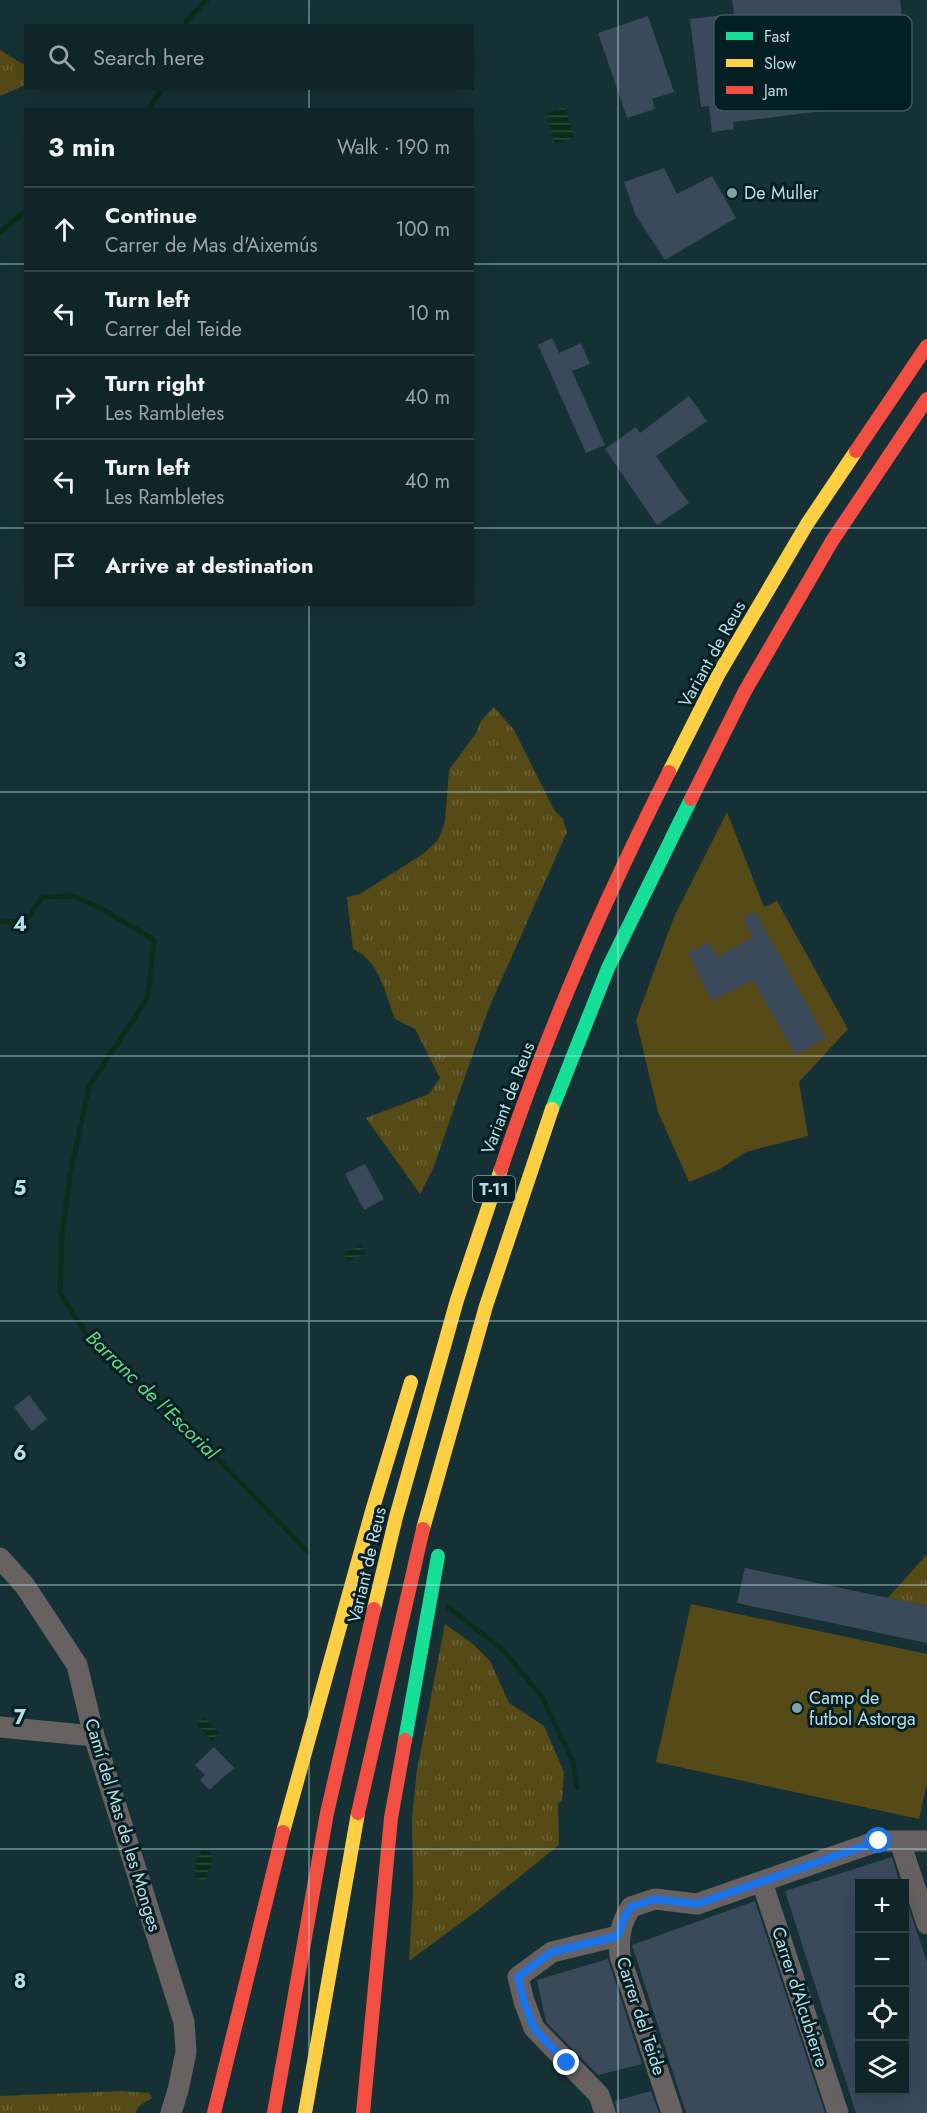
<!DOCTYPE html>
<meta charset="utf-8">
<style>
body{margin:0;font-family:Jost,sans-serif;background:#1e3134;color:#f1f3f6}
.controls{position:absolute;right:18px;bottom:18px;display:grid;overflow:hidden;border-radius:0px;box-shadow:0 6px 24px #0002}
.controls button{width:54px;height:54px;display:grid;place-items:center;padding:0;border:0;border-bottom:2px solid #304245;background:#102528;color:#f1f3f6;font:30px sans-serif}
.stop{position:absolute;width:18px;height:18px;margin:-14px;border:4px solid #1a73e8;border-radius:50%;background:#fff}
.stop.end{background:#1a73e8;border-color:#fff;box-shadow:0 2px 6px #0008}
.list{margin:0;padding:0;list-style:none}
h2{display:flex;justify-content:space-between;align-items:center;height:78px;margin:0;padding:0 24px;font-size:26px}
h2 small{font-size:20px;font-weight:400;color:#9ca5a8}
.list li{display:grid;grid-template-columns:39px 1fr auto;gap:18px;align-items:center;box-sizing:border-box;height:84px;padding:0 24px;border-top:2px solid #304245}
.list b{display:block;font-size:22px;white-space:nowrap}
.list p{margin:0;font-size:20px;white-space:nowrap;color:#9ca5a8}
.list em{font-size:20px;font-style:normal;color:#9ca5a8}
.icon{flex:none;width:33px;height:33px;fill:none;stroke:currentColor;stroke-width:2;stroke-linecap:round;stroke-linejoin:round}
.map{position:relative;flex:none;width:927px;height:2113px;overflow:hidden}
.search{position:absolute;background:#102528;box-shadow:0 6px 24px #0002;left:24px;top:24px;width:450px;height:66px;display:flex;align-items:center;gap:15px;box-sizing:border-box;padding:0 21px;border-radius:0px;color:#9ca5a8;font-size:22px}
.panel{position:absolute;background:#102528;box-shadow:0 6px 24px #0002;left:24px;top:108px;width:450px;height:498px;border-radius:0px}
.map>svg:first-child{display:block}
.grass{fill:url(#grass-tufts)}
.garden{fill:#564a17}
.water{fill:url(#water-rules)}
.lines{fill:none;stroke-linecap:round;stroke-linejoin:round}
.stream{stroke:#0b2c19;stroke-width:5}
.building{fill:#3a4a5b}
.street{stroke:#676261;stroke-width:21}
.fast{stroke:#16e098;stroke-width:14}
.slow{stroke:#ffcf43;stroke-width:14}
.jam{stroke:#f24e42;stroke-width:14}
.route{stroke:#1a73e8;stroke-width:8}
.grid{fill:none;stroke:#b7dee6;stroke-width:1.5;stroke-opacity:0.55}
.poi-dot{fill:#7fa1a8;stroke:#041f24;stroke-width:2}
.labels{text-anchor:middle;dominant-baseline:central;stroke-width:6;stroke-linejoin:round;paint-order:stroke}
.shield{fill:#041f24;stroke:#81a5ac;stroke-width:1.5}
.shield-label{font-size:16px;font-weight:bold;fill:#b7dee6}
.poi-label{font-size:18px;fill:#b7dee6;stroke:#041f24;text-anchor:start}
.street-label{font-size:18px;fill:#b7dee6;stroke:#041f24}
.water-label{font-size:20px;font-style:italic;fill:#5bdd87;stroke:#041f24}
.key{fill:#041f24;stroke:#3a585e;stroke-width:1.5}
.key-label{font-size:16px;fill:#b7dee6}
.grid-label{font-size:20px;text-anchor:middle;font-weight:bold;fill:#b7dee6;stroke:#041f24;stroke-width:6;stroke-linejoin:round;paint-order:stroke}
</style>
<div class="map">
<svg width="927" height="2113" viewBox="0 0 927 2113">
<defs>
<pattern id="grass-tufts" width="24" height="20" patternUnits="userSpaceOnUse" patternTransform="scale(1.5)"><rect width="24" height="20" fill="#564a17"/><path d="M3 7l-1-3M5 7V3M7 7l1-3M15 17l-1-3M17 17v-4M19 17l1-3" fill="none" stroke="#6c6439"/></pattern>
<pattern id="water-rules" width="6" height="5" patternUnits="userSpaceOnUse" patternTransform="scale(1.5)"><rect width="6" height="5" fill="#0b2c19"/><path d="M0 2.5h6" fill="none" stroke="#2c4a3a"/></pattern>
</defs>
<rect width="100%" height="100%" fill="#163135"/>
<!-- grass -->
<g class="grass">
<polygon points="0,50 26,66 25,85 0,96"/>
<path d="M 494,707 L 514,730 L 554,810 L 563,819 L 567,832 L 488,1010 L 433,1169 L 420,1194 L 366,1118 L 429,1094 L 440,1078 L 415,1029 L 395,1019 C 385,993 380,961 353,949 L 347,897 L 360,894 L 423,854 L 438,840 L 445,822 L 449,770 L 476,733 L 481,721 Z"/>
<polygon points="927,1554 927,1606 888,1598"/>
<polygon points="445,1624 474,1645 490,1661 509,1703 544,1726 564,1772 562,1801 558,1803 559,1845 478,1910 409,1961 413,1894 412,1817 417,1770"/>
<polygon points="122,2091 149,2093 152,2098 139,2106 135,2113 0,2113 0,2096"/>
</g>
<!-- garden -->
<g class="garden">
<polygon points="727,812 764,907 777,901 848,1029 799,1082 808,1136 746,1152 720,1169 689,1182 658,1112 636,1020 674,917"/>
<polygon points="691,1604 927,1654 927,1783 919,1819 656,1762"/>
</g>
<!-- water -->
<g class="water">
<polygon points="565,107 574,137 555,144 546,113"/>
<polygon points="361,1245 365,1254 347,1261 344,1253"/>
<polygon points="204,1717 219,1733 212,1741 196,1724"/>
<path d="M 203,1849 L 210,1852 C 215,1862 206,1867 208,1877 L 204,1881 L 196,1878 C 193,1871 197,1854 203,1849 Z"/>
</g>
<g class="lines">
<!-- stream -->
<g class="stream">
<polyline points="185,26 187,20 207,0"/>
<polyline points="148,110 163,88"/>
<polyline points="0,232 26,211"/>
<polyline points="0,922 25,921 43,897 74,896 106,911 154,940 148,997 89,1086 70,1176 62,1236 60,1293 91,1341 193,1433 308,1552"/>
<polyline points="448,1607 503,1650 542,1697 573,1761 577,1787"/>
</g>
</g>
<!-- building -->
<g class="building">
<polygon points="732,0 900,0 912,100 733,122 734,129 712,132 709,106 701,107 690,19 734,14"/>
<polygon points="648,16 674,92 652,99 655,109 627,118 598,33"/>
<polygon points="664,168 677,194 712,176 736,218 665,260 635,214 624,182"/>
<polygon points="552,338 559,353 581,343 590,364 572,371 605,445 586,453 538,345"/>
<polygon points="689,396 707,421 656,456 689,503 657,525 605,449 636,427 640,433"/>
<polygon points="755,912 826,1038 796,1055 753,980 712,1001 688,953 709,942 717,957 753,937 743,918"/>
<polygon points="365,1164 384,1199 364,1210 345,1174"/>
<polygon points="29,1395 47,1419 32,1431 14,1407"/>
<polygon points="745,1568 927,1606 927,1643 737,1603"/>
<polygon points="214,1747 234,1768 209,1790 200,1780 205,1775 195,1765"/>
<polygon points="892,1857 900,1884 860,1884 860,2091 904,2091 906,1900 927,1962 927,2113 856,2113 785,1891"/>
<polygon points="755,1901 825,2113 686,2113 632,1945"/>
<polygon points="608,1959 642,2064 598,2075 546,2022 537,1980"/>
<polygon points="651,2091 659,2113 617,2113 615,2101"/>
</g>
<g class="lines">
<!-- street -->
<g class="street">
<polyline points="0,1558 25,1586 77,1665 94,1736 184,2022 186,2052 178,2090 171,2113"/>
<polyline points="0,1727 94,1736"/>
<polyline points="900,1842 927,1924"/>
<polyline points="762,1882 838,2113"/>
<polyline points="605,2113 599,2095 534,2028 524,2001 518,1977 552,1952 618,1936"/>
<path d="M 672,2113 L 620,1956 C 618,1936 621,1923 631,1907 L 655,1899 L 697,1904 L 878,1841 L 927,1841"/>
</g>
<!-- fast -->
<g class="fast">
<polyline points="552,1109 608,968 691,799"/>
<polyline points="405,1740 438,1556"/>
</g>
<!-- slow -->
<g class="slow">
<polyline points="669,772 718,675 807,524 856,451"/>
<polyline points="423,1529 486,1306 552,1109"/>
<polyline points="374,1609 396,1517 457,1300 501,1169"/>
<polyline points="283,1832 372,1511 411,1382"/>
<polyline points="305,2113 358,1813"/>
</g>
<!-- jam -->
<g class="jam">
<polyline points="856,451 927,346"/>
<polyline points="691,799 745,691 832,541 927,399"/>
<path d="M 501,1169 C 546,1033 604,900 669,772"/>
<polyline points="358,1813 423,1529"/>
<polyline points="214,2113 283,1832"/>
<polyline points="274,2113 327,1813 374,1609"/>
<polyline points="363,2113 391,1818 405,1740"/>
</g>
</g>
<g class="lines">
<!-- route -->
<polyline class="route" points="567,2063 534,2028 524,2001 518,1977 552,1952 618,1936 624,1918 631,1907 655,1899 697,1904 879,1841"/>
</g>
<!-- grid -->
<path class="grid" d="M 309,0 L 309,26M 618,0 L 618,2113M 309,88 L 309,110M 0,264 L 26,264M 472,264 L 927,264M 0,528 L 26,528M 472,528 L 927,528M 309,604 L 309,2113M 0,792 L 927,792M 0,1056 L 927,1056M 0,1321 L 927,1321M 0,1585 L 927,1585M 0,1849 L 927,1849"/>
<!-- markers -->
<g class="poi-dot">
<circle cx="732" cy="193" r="6"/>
<circle cx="797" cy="1708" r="6"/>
</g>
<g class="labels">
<!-- shield labels -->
<rect class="shield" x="473" y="1176" width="42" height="26" rx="4.5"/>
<g class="shield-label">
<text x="494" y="1189">T-11</text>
</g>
<!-- poi labels -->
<g class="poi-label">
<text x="744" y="193">De Muller</text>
<text x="809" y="1698">Camp de<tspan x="809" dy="21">futbol Astorga</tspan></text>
</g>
<!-- street labels -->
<g class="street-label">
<text transform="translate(712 654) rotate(-61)">Variant de Reus</text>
<text transform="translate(508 1098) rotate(-69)">Variant de Reus</text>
<text transform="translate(367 1565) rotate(-77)">Variant de Reus</text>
<text transform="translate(123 1825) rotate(73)">Camí del Mas de les Monges</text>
<text transform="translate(800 1997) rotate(72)">Carrer d'Alcubierre</text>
<text transform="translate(641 2016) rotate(72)">Carrer del Teide</text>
</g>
<!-- water labels -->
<g class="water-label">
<text transform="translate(152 1395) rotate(44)">Barranc de l'Escorial</text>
</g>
</g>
<!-- legend -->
<rect x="714" y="15" width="198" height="96" rx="9" class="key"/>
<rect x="726" y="32" width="27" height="8" fill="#16e098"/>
<rect x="726" y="59" width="27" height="8" fill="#ffcf43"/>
<rect x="726" y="86" width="27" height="8" fill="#f24e42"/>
<g class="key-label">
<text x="764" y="42">Fast</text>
<text x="764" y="69">Slow</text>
<text x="764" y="96">Jam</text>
</g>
<g class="grid-label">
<text x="20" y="667">3</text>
<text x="20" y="931">4</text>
<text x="20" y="1195">5</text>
<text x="20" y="1460">6</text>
<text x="20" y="1724">7</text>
<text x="20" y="1988">8</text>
</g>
</svg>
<div class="controls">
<button>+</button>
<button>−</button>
<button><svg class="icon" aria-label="locate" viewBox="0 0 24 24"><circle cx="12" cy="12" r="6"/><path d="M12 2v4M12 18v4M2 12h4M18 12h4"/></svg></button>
<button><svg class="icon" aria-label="layers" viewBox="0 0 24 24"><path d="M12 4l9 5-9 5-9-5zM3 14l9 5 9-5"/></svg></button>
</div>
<div class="stop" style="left:879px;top:1841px"></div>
<div class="stop end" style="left:567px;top:2063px"></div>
<div class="search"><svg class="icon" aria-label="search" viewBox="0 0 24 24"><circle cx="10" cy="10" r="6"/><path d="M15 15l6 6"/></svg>Search here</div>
<section class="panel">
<h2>3 min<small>Walk · 190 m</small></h2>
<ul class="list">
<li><svg class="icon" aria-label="ahead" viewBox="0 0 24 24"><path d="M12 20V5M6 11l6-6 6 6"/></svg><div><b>Continue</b><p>Carrer de Mas d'Aixemús</p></div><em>100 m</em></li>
<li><svg class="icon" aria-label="left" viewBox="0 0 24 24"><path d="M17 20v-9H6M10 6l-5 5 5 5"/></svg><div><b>Turn left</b><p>Carrer del Teide</p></div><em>10 m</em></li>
<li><svg class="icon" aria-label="right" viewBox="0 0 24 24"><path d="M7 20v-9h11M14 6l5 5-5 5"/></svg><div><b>Turn right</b><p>Les Rambletes</p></div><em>40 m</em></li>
<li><svg class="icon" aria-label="left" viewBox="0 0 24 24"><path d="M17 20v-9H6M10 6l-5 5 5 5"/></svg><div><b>Turn left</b><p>Les Rambletes</p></div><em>40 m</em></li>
<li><svg class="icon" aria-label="arrive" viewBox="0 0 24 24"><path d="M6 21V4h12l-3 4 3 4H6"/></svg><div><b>Arrive at destination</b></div></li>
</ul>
</section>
</div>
